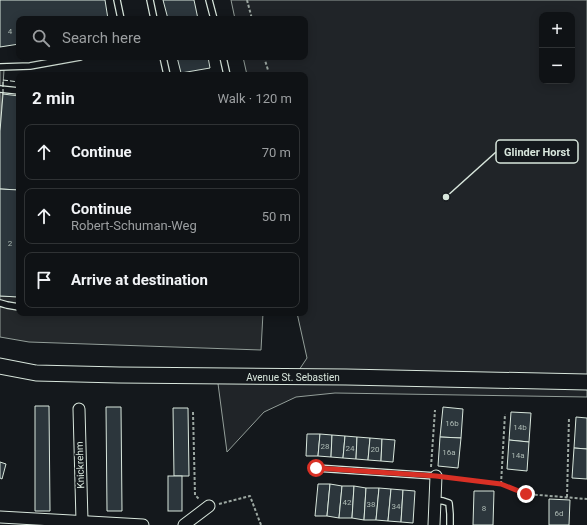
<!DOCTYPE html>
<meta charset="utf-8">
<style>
body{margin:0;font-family:Roboto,sans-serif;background:#1d2022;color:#f1f3f6}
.controls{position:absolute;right:12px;top:12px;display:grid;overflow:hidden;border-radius:8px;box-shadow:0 2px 10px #0003}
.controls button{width:36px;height:36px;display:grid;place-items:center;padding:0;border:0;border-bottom:1px solid #2f3234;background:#0f1215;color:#f1f3f6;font:20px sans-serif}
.stop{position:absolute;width:12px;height:12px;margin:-9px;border:3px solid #d93025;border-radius:50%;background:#fff}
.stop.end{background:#d93025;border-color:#fff;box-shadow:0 1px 4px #0008}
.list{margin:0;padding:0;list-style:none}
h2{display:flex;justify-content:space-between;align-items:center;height:52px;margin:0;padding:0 16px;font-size:17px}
h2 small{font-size:13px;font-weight:400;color:#9b9ea0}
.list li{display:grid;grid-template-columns:26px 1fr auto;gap:12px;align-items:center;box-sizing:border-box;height:56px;margin:0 8px 8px;padding:0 8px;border:1px solid #2f3234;border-radius:8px}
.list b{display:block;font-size:15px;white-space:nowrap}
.list p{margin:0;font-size:13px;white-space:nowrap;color:#9b9ea0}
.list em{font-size:13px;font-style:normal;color:#9b9ea0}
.icon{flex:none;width:22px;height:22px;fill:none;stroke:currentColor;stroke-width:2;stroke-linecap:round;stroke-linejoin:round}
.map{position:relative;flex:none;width:587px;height:525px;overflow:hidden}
.search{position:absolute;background:#0f1215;box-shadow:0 2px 10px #0003;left:16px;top:16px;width:292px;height:44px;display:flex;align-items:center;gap:10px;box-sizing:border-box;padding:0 14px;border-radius:8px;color:#9b9ea0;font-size:15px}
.panel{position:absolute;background:#0f1215;box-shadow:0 2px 10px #0003;left:16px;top:72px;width:292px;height:244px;border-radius:8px}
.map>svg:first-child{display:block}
.green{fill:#202428;stroke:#939e99;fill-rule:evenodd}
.parking{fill:#24282b;stroke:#939e99}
.building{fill:#2c363c;stroke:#d8e6dc}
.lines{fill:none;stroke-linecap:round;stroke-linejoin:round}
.lane-casing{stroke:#d8e6dc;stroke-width:8}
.street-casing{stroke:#d8e6dc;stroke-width:13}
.secondary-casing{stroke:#d8e6dc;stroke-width:17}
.path{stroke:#9da8a2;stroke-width:2;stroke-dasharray:3 2;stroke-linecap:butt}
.lane{stroke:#14181c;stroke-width:5.5}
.street{stroke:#14181c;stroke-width:11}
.secondary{stroke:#14181c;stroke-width:15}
.fence{stroke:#d8e6dc;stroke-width:1;stroke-dasharray:5 2;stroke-linecap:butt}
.route{stroke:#d93025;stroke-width:5}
.labels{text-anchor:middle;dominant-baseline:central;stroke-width:3;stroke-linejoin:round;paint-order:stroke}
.number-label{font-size:8px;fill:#adbab4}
.street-label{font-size:10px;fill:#d8e6dc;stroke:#14181c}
.leader{fill:none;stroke:#d8e6dc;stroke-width:1.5}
.callout-dot{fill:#d8e6dc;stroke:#14181c;stroke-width:1.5}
.callout{fill:#14181c;stroke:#d8e6dc;stroke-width:1.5}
.callout-label{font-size:11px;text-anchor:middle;font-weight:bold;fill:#d8e6dc}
</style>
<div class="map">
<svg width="587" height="525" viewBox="0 0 587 525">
<rect width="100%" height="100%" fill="#14181c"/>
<!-- green -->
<path class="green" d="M 231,0 L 587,0 L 587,397 L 335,393 L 296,397 L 264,412 L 227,452 L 217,376 L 295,376 L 307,358 L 297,313 L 305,313 L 305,75 L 247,75 L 243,57 L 305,57 L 305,19 L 235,19 ZM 542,15 L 572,15 L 572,81 L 542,81 Z"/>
<!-- parking -->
<g class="parking">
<polygon points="0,70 4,70 0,131"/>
<polygon points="0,296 19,297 19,313 263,313 261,350 29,342 0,337"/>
</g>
<!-- building -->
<g class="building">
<polygon points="0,0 105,0 108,19 19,19 19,44 0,47"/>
<polygon points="163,0 194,0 198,19 168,19"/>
<polygon points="177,57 208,57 210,68 181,73"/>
<polygon points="3,94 19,96 19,190 0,189 0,131"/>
<polygon points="0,189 19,190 19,297 0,296"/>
<polygon points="35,406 49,406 50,511 35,511"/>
<polygon points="106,407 121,407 122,511 107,511"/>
<polygon points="443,407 463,409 461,438 440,437"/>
<polygon points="173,408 188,408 189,476 174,476"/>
<polygon points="511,412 531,413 529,442 509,440"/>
<polygon points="576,417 587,418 587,449 574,448"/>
<polygon points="307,434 320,434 318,456 306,456"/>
<polygon points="320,434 332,435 331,457 318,456"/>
<polygon points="332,435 345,436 343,458 331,457"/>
<polygon points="345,436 357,437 356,459 343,458"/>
<polygon points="357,437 370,438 368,460 356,459"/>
<polygon points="440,437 461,438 458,468 438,466"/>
<polygon points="370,438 382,439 381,461 368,460"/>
<polygon points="382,439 395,440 393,462 381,461"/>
<polygon points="509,440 529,442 527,471 507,469"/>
<polygon points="574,448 587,449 587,479 572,478"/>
<polygon points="0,462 6,464 2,479 0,478"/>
<rect x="168" y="476" width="14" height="35"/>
<polygon points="318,484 330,484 327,516 315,516"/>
<polygon points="330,484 342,486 339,518 327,516"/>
<polygon points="342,486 354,486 352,518 339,518"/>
<polygon points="354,486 366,488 364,520 352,518"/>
<polygon points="366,488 379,488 376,520 364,520"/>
<polygon points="379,488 391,489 388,521 376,520"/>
<polygon points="391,489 403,490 401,522 388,521"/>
<polygon points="403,490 415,491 413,523 401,522"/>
<polygon points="474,491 494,491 493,525 473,525"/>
<polygon points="549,499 570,500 569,525 549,525"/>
</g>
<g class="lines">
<defs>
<g id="lane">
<polyline points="117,0 121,19"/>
<polyline points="150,0 154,19"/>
<polyline points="209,0 214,19"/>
<polyline points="163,57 167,75"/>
<polyline points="223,57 227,75 225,75"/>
<polyline points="0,67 30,66 80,57"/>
<polyline points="0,89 19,91"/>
<polyline points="0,303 7,305 19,307"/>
<polyline points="316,468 436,476"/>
<polyline points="435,500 443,501 449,503 450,514 450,525"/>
</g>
<g id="street">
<polyline points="79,409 82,521"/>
<polyline points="0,517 143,525"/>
<polyline points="184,525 209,506"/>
<polyline points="434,525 436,476"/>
</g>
<polyline id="secondary" points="0,366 36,373 119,375 346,377 587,382"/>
</defs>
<!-- lane casing -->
<use href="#lane" class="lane-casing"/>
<!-- street casing -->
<use href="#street" class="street-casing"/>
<!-- secondary casing -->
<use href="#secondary" class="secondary-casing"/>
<!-- path -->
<g class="path">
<polyline points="247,0 252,19"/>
<polyline points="264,57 268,70"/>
<polyline points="193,412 195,495 199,499"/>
<polyline points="431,467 435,410"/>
<polyline points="447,478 501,484 526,494 587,499"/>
<polyline points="501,484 505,414"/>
<polyline points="567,497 569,417"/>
<polyline points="219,504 250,496 261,525"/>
</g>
<!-- lane -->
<use href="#lane" class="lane"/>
<!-- street -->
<use href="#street" class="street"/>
<!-- secondary -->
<use href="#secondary" class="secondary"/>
<!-- fence -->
<polyline class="fence" points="3,94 3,80 19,82"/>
</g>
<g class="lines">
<!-- route -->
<polyline class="route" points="316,468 436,476 501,484 526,494"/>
</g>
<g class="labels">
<!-- number labels -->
<g class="number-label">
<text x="10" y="31">4</text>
<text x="10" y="243">2</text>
<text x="452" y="423">16b</text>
<text x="520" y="427">14b</text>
<text x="325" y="446">28</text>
<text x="350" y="448">24</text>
<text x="375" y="449">20</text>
<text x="449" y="452">16a</text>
<text x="518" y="455">14a</text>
<text x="347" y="502">42</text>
<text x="371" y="504">38</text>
<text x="396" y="506">34</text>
<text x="484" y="508">8</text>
<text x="559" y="513">6d</text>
</g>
<!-- street labels -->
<g class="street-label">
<text x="293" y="377">Avenue St. Sebastien</text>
<text transform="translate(80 465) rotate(-92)">Knickrehm</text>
</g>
</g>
<!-- callouts -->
<path class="leader" d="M446 197L496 152"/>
<circle class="callout-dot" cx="446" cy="197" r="4"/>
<rect class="callout" x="496" y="140" width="82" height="23" rx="4"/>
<g class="callout-label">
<text x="537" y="156">Glinder Horst</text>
</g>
</svg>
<div class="controls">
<button>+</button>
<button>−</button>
</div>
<div class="stop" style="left:316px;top:468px"></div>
<div class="stop end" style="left:526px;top:494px"></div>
<div class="search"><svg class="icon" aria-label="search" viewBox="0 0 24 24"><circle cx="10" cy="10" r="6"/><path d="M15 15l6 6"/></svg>Search here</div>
<section class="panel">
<h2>2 min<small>Walk · 120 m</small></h2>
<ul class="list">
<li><svg class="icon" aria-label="ahead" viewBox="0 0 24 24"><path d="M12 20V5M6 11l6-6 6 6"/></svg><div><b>Continue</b></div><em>70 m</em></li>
<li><svg class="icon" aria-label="ahead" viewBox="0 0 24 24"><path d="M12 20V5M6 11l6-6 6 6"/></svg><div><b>Continue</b><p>Robert-Schuman-Weg</p></div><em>50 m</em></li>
<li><svg class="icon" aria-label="arrive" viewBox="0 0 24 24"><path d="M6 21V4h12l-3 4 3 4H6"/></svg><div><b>Arrive at destination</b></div></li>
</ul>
</section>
</div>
